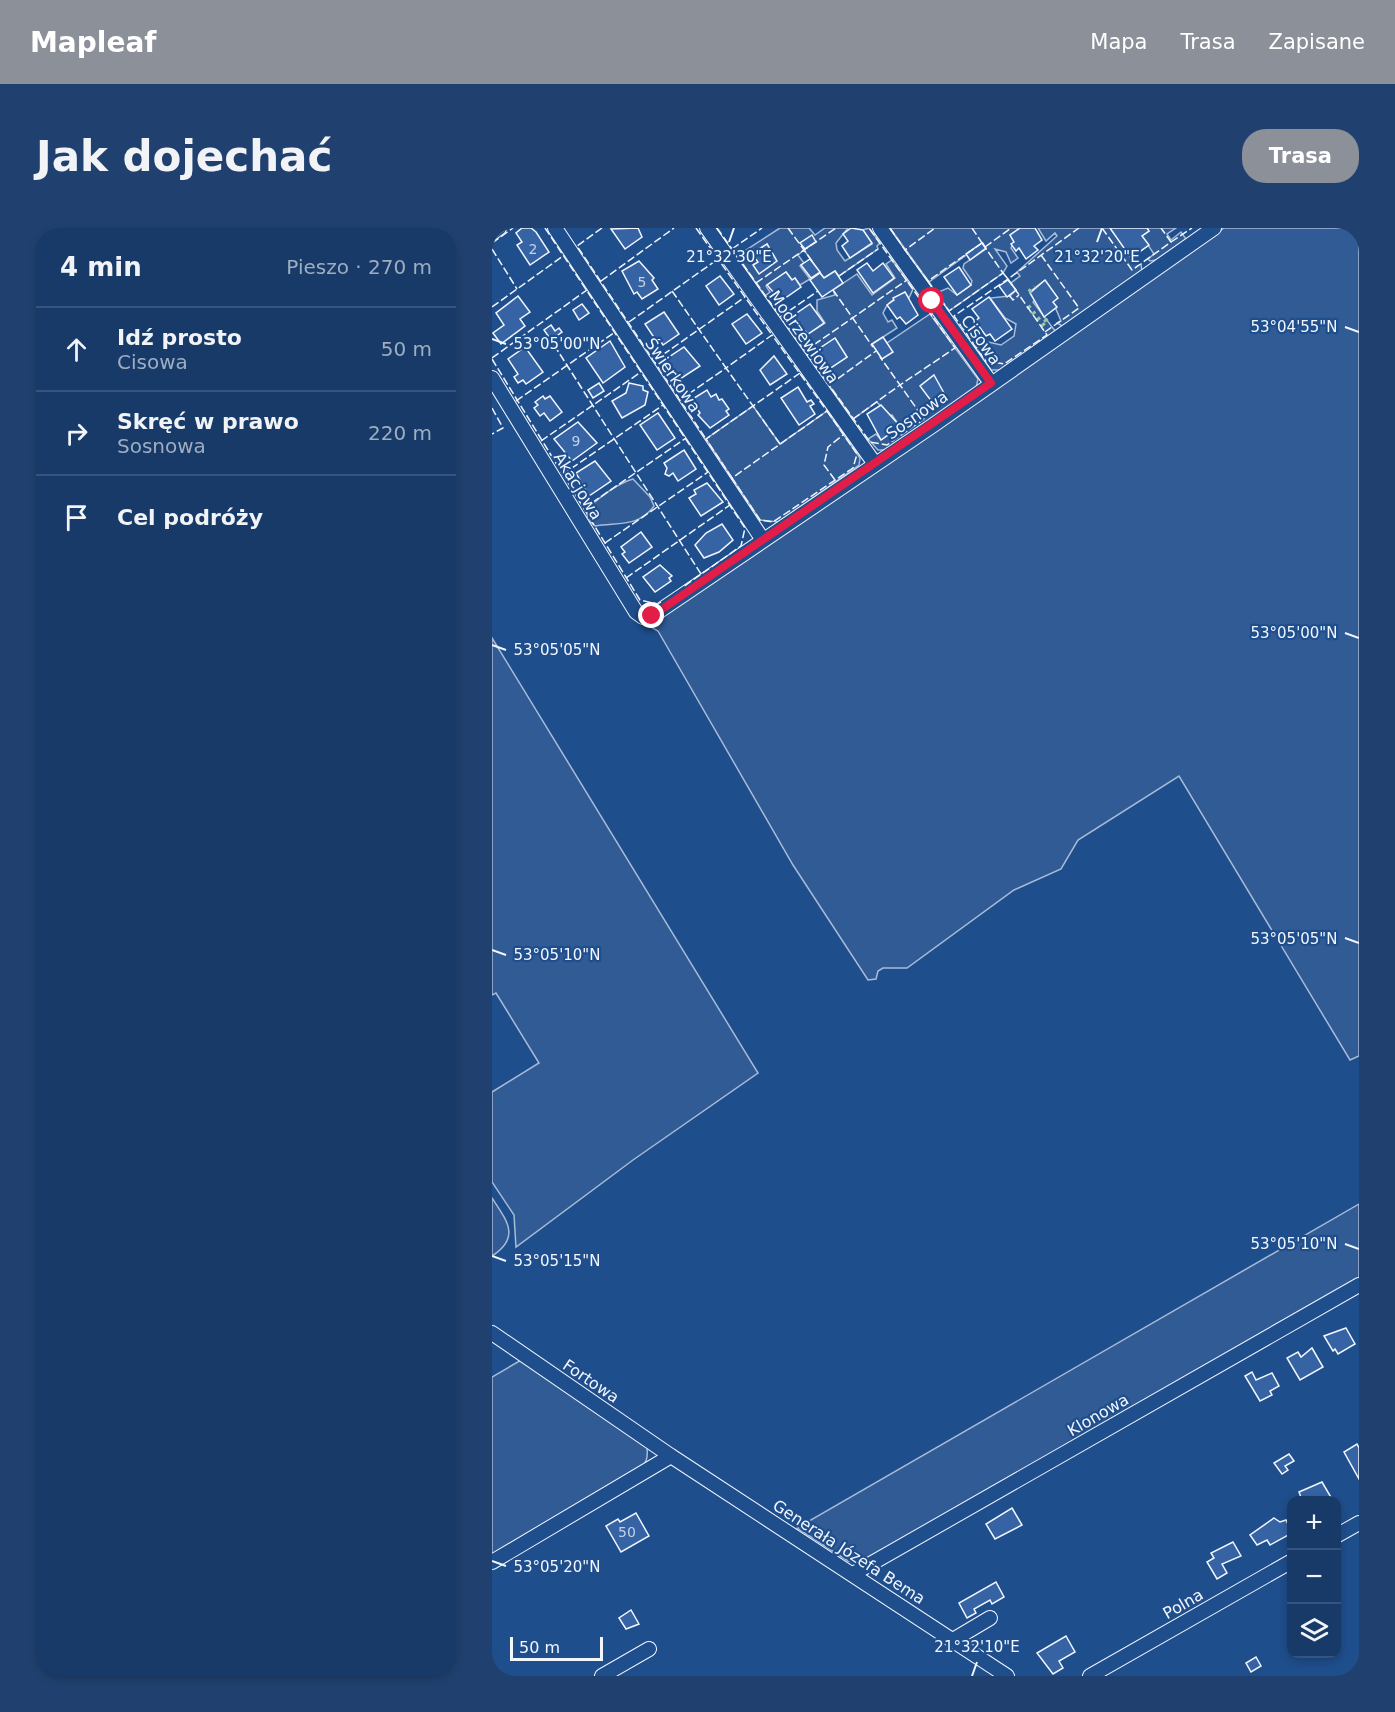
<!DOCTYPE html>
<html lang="pl">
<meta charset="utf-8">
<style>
body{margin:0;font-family:"DejaVu Sans",sans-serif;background:#20416f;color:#f1f3f6}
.controls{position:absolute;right:18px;bottom:18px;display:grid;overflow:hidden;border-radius:12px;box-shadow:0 3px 9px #0003}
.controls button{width:54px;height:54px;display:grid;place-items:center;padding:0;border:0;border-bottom:2px solid #36547d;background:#173a69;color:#f1f3f6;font:30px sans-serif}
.scale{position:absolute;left:18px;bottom:15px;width:93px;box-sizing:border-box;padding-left:6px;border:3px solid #f2f6ff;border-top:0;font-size:16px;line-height:21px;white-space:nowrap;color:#f2f6ff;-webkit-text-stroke:4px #1f4e8c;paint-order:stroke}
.stop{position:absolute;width:18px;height:18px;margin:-14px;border:4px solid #e11d48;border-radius:50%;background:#fff}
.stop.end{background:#e11d48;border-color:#fff;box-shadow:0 2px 6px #0008}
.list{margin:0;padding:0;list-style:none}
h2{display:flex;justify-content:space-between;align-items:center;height:78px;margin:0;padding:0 24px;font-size:26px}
h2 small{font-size:20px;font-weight:400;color:#9eadc0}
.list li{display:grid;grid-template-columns:39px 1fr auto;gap:18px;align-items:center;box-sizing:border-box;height:84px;padding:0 24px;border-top:2px solid #36547d}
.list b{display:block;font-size:22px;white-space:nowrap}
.list p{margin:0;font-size:20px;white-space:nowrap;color:#9eadc0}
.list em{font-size:20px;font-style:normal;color:#9eadc0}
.icon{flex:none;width:33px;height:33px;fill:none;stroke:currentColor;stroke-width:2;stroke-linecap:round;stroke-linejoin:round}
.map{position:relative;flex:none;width:867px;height:1448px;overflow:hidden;border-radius:24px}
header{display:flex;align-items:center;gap:36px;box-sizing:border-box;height:84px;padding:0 30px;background:#8c9099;color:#fff}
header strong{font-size:28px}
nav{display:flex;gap:33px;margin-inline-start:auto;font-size:21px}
.intro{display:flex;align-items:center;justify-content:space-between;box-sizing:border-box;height:144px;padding:0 36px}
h1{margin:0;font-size:42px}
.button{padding:15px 27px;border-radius:24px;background:#8c9099;color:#fff;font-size:21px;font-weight:700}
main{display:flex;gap:36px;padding:0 36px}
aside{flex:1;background:#173a69;border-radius:24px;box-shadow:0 3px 9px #0003}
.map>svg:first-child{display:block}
.green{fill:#305b95;stroke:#a8bbd7;stroke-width:1.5}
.building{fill:#3563a3;stroke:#f2f6ff;stroke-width:1.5}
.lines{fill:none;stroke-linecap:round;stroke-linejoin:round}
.minor-casing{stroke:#f2f6ff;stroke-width:16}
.minor{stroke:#1f4e8c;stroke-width:14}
.hedge{stroke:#97c8a6;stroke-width:4.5;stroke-dasharray:3 4.5;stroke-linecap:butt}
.fence{stroke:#f2f6ff;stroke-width:1.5;stroke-dasharray:8 3;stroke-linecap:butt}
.route{stroke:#e11d48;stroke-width:8}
.ticks{fill:none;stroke:#f2f6ff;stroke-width:2}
.labels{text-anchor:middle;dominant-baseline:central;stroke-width:4.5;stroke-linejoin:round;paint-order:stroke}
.number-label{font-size:14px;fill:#c3d1e8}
.street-label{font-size:16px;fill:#f2f6ff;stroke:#1f4e8c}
.ticks-label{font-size:15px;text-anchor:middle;fill:#f2f6ff;stroke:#1f4e8c;stroke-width:4.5;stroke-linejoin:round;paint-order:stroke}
</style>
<header>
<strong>Mapleaf</strong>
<nav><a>Mapa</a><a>Trasa</a><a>Zapisane</a></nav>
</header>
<div class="intro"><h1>Jak dojechać</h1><a class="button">Trasa</a></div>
<main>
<aside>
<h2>4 min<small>Pieszo · 270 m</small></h2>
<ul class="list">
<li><svg class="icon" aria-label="ahead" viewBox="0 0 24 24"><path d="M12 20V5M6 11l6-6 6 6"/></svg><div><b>Idź prosto</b><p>Cisowa</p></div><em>50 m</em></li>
<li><svg class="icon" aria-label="right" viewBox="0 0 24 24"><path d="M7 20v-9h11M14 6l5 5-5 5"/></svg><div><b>Skręć w prawo</b><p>Sosnowa</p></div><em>220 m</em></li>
<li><svg class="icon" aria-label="arrive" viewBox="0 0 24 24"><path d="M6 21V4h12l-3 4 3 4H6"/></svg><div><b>Cel podróży</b></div></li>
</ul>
</aside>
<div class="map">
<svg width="867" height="1448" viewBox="0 0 867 1448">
<rect width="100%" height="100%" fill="#1f4e8c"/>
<!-- green -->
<g class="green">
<polygon points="288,0 317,0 323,7 333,0 356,0 344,15 345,22 353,33 380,16 371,2 377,0 388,15 385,18 386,21 347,48 343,43 332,50 312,22 306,27 312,35 308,38 318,51 308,57 303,50 300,52 294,44 274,58 278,64 273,68 249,34 258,28 267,45 284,33 275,16 248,32 245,28"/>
<polygon points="398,0 528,0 518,7 522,14 519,20 526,30 519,35 514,24 503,21 515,38 511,45 457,83 444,65 456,60 465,67 479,57 480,53 471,40 472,36 494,21 491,15 437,54"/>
<polygon points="546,0 618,0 639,29 642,28 649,36 650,44 572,99 565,95 569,93 552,53 540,62 543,72 541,74 564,104 509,142 499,142 481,116 492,113 509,117 522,108 524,96 513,90 498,70 518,68 524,62 519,55 528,48 525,44 565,8 563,5 554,13"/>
<polygon points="655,0 684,0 675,6 679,12 689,4 694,11 664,32 658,33 656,31 662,26 650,8 657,3"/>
<polygon points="732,0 867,0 867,828 858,832 687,548 586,612 569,641 522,662 415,740 391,740 386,743 384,751 376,752 301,637 166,403 157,398 159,393"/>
<path d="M 400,32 L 421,61 L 417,70 L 413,64 C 405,70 396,72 391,85 L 396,94 L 400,92 L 405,100 L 380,116 L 390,131 L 395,115 L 438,86 L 486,151 L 484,160 L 396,222 L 386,222 L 376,211 L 384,206 L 389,212 L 408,199 L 400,187 L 397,188 L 385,174 L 361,191 L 323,138 L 328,134 L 334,143 L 355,129 L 343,111 L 318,130 L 300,105 L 313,102 L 316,106 L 333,95 L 325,83 L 325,72 L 343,67 L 341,62 L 365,46 L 380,67 L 403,50 L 394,36 Z"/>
<polygon points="261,178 288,216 335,183 368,230 367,237 287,294 268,292 214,211"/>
<path d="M 141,251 L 158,269 L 162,278 C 146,300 125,294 103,298 L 95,291 L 96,280 C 108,269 125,256 141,251 Z"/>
<polygon points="0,410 266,845 141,932 24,1019 22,987 0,954 0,864 47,835 4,765 0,767"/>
<path d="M 0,970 C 15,993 29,1009 0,1028 Z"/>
<polygon points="867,976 867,1052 367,1335 356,1333 305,1300"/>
<path d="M 31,1131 L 155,1219 C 156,1230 155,1235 146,1242 L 0,1326 L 0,1149 Z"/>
</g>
<!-- building -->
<g class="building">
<polygon points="30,0 39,0 44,4 57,24 38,37 25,17 30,14 24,5"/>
<polygon points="146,0 150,9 133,21 119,1"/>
<polygon points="359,0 371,2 380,15 358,30 350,18 356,13 351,6"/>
<polygon points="528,0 543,0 550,12 542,18 546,22 534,31 527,20 524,23 519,16 522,14 518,7"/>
<polygon points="618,0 655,0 657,3 650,8 657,17 639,30"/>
<polygon points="320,7 324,14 313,21 308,15"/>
<polygon points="490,15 494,20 478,32 474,26"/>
<polygon points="275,16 285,33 267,46 261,37 266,34 260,26"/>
<polygon points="318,31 328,44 319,50 309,37"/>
<polygon points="147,33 162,50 160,52 166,61 150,71 145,64 142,66 130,43"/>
<polygon points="375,35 381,43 391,35 402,50 381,65 365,42"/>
<polygon points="467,39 479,57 465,67 452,49"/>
<polygon points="343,43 351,55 330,69 318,52 328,45 332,50"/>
<polygon points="294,44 300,52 303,50 309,59 289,73 275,57"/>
<polygon points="228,48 242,66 227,77 214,58"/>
<polygon points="516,52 524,62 515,69 507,58"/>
<polygon points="553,52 566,70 561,74 565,79 552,89 538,65"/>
<polygon points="413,64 426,87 414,96 408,89 405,91 395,77 402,72 401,70"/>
<polygon points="26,68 38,84 28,91 33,98 9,116 1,105 12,97 4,85"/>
<polygon points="497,69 520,101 503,113 498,106 494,108 483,93 487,90 480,81"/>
<polygon points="90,76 97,85 87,92 81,82"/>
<polygon points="318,76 332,95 316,106 305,95 307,94 302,87"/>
<polygon points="172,84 187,106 171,117 168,112 165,114 153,96"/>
<polygon points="255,86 270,105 254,116 240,96"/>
<polygon points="59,97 63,103 67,100 70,104 59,112 52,102"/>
<polygon points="391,109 401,124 390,131 380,116"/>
<polygon points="343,110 355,129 334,143 328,134 331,131 325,122"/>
<polygon points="118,113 133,139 111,155 94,130"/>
<polygon points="33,119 51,144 34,156 31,152 26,155 22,149 26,146 16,131"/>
<polygon points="192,119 208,138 188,151 174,131"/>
<polygon points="282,128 295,146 278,157 268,142"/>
<polygon points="442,147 452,165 440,174 428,158"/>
<polygon points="107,155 112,163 101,170 96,162"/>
<polygon points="137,155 151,158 151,162 156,164 153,177 130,190 120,173 134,165"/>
<polygon points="306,159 315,174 319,172 322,176 318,178 323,186 307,197 289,170"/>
<polygon points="215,162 219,169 224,166 227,172 230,171 237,181 234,183 237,187 218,200 206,187 208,185 199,172"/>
<polygon points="51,168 53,171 58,168 70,184 58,193 52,185 48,188 42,180 46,177 43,174"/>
<polygon points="389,177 408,198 389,212 375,186"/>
<polygon points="166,185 183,210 165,222 148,197"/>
<polygon points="86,194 105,215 80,233 62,211"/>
<polygon points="192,222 204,241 186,253 181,245 177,248 173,246 175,240 172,235"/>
<polygon points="103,233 119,253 97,268 84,245"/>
<polygon points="215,255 231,274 209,288 197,270 204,266 202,262"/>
<polygon points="230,296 241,312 227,324 212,330 203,317 214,305"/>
<polygon points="149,304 160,319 137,335 130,326 133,324 129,319"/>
<polygon points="168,337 180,348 177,350 179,353 163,364 151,349"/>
<polygon points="854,1100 863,1116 846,1126 843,1121 841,1123 832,1108"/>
<polygon points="820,1120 831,1139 808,1152 795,1130 806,1124 809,1129"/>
<polygon points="760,1144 764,1152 780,1145 787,1158 778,1163 780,1167 768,1173 753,1148"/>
<polygon points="865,1216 867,1220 867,1251 852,1224"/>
<polygon points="797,1226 802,1233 793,1238 796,1242 790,1246 782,1235"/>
<polygon points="830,1254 840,1271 810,1272 807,1264"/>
<polygon points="520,1280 530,1297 503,1311 494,1296"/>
<polygon points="144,1285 157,1308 129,1324 114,1298 126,1291 128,1294"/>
<polygon points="782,1290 788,1294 794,1292 800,1305 778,1317 775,1312 765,1317 758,1307"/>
<polygon points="741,1314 749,1328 730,1336 735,1345 725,1351 715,1334 722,1330 719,1325"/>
<polygon points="504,1354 512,1369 500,1376 498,1372 482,1381 484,1385 475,1390 467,1375"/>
<polygon points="139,1382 147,1396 134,1401 127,1390"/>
<polygon points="574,1408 583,1424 567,1433 571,1440 561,1446 545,1425"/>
<polygon points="764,1429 769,1438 759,1444 754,1435"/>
</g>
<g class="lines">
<defs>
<g id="minor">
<polyline points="63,0 271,312"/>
<polyline points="215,0 383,236"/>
<polyline points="388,0 499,155"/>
<polyline points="0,5 7,0"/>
<polyline points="0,150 144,384 151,389 160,388 440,198 722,0"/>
<polyline points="0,1105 179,1228 515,1448"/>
<polyline points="844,1308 867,1295"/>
<polyline points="0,1334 179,1228"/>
<polyline points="361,1346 867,1057"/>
<polyline points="461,1412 498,1390"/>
<polyline points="110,1448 157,1421"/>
<polyline points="598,1448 800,1333"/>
</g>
</defs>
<!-- minor casing -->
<use href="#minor" class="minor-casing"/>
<!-- minor -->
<use href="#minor" class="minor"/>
<!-- hedge -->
<g class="hedge">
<polyline points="537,64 543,59"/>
<polyline points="536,78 553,99"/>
<polyline points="553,91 557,97"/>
</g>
<!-- fence -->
<g class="fence">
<polyline points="53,0 253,300 249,318 191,359"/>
<polyline points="110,0 85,18 188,172"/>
<polyline points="204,0 280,107"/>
<polyline points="225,0 378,214 395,217 432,191 408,157 463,120 377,0"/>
<polyline points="296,0 320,33"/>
<polyline points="398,0 413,22"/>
<polyline points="480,0 490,15"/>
<polyline points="610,0 640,42 679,14 669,0"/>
<polyline points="679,14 700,0"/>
<polyline points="0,15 21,0"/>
<polygon points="490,15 511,45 457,83 436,53"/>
<polyline points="493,19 519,0"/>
<polyline points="0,21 25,61"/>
<polyline points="240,21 270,0"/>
<polyline points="549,27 587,80 553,104"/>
<polyline points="511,45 516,51 587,0"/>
<polyline points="347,48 386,21"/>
<polygon points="516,51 555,107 512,136 494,133 462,88"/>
<polyline points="109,53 182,0"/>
<polyline points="436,53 413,22 443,0"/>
<polyline points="264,55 344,0"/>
<polyline points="341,62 381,119"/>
<polyline points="180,63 234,140 188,172 214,211"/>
<polyline points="517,67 521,72 527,67"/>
<polyline points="0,79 71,28"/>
<polyline points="288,89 326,63"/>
<polyline points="137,94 226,31"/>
<polyline points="62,117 209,346"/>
<polyline points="313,123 415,52"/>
<polyline points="0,130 95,62"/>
<polyline points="0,131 148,372 166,376 169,374"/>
<polyline points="162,133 253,69"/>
<polyline points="337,157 384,123"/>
<polyline points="24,173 123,104"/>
<polyline points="0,180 11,200 0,206"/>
<polygon points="335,183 365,226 361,240 281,294 268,292 240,250"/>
<polyline points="361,191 408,157 388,129"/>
<polyline points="49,213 149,144"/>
<polyline points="288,216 234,140 280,107 335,183"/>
<polyline points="70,247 171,177"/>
<polyline points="240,250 214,211 308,145"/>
<polyline points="343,252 332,237 336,219 351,207"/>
<polyline points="91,281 194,210"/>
<polyline points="113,315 216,244"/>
<polyline points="134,350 238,277"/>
</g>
</g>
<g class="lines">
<!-- route -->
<polyline class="route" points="160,388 499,155 440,73"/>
</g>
<!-- ticks -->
<path class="ticks" d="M 237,14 L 242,0M 605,14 L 610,0M 853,99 L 867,104M 0,111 L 14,116M 853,405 L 867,410M 0,417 L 14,422M 853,710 L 867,715M 0,722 L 14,727M 853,1016 L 867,1021M 0,1028 L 14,1033M 0,1333 L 14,1338M 480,1448 L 485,1434"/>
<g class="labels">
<!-- number labels -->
<g class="number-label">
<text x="41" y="21">2</text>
<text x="150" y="54">5</text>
<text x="84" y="213">9</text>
<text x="135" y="1304">50</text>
</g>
<!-- street labels -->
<g class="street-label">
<text transform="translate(312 109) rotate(55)">Modrzewiowa</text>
<text transform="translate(489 112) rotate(55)">Cisowa</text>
<text transform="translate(181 147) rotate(56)">Świerkowa</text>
<text transform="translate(425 187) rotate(-35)">Sosnowa</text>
<text transform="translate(86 258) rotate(58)">Akacjowa</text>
<text transform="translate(99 1153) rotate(34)">Fortowa</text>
<text transform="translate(606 1187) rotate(-30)">Klonowa</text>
<text transform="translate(357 1324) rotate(33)">Generała Józefa Bema</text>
<text transform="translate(691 1376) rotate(-30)">Polna</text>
</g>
</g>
<g class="ticks-label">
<text x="605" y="34">21°32'20"E</text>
<text x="237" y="34">21°32'30"E</text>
<text x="802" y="104">53°04'55"N</text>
<text x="65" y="121">53°05'00"N</text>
<text x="802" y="410">53°05'00"N</text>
<text x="65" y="427">53°05'05"N</text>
<text x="802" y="716">53°05'05"N</text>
<text x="65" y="732">53°05'10"N</text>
<text x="802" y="1021">53°05'10"N</text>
<text x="65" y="1038">53°05'15"N</text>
<text x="65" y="1344">53°05'20"N</text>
<text x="485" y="1424">21°32'10"E</text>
</g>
</svg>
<div class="controls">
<button>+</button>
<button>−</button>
<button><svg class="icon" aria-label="layers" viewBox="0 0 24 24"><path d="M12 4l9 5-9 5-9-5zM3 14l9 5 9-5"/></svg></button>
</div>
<div class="scale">50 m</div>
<div class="stop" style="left:440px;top:73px"></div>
<div class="stop end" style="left:160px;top:388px"></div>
</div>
</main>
